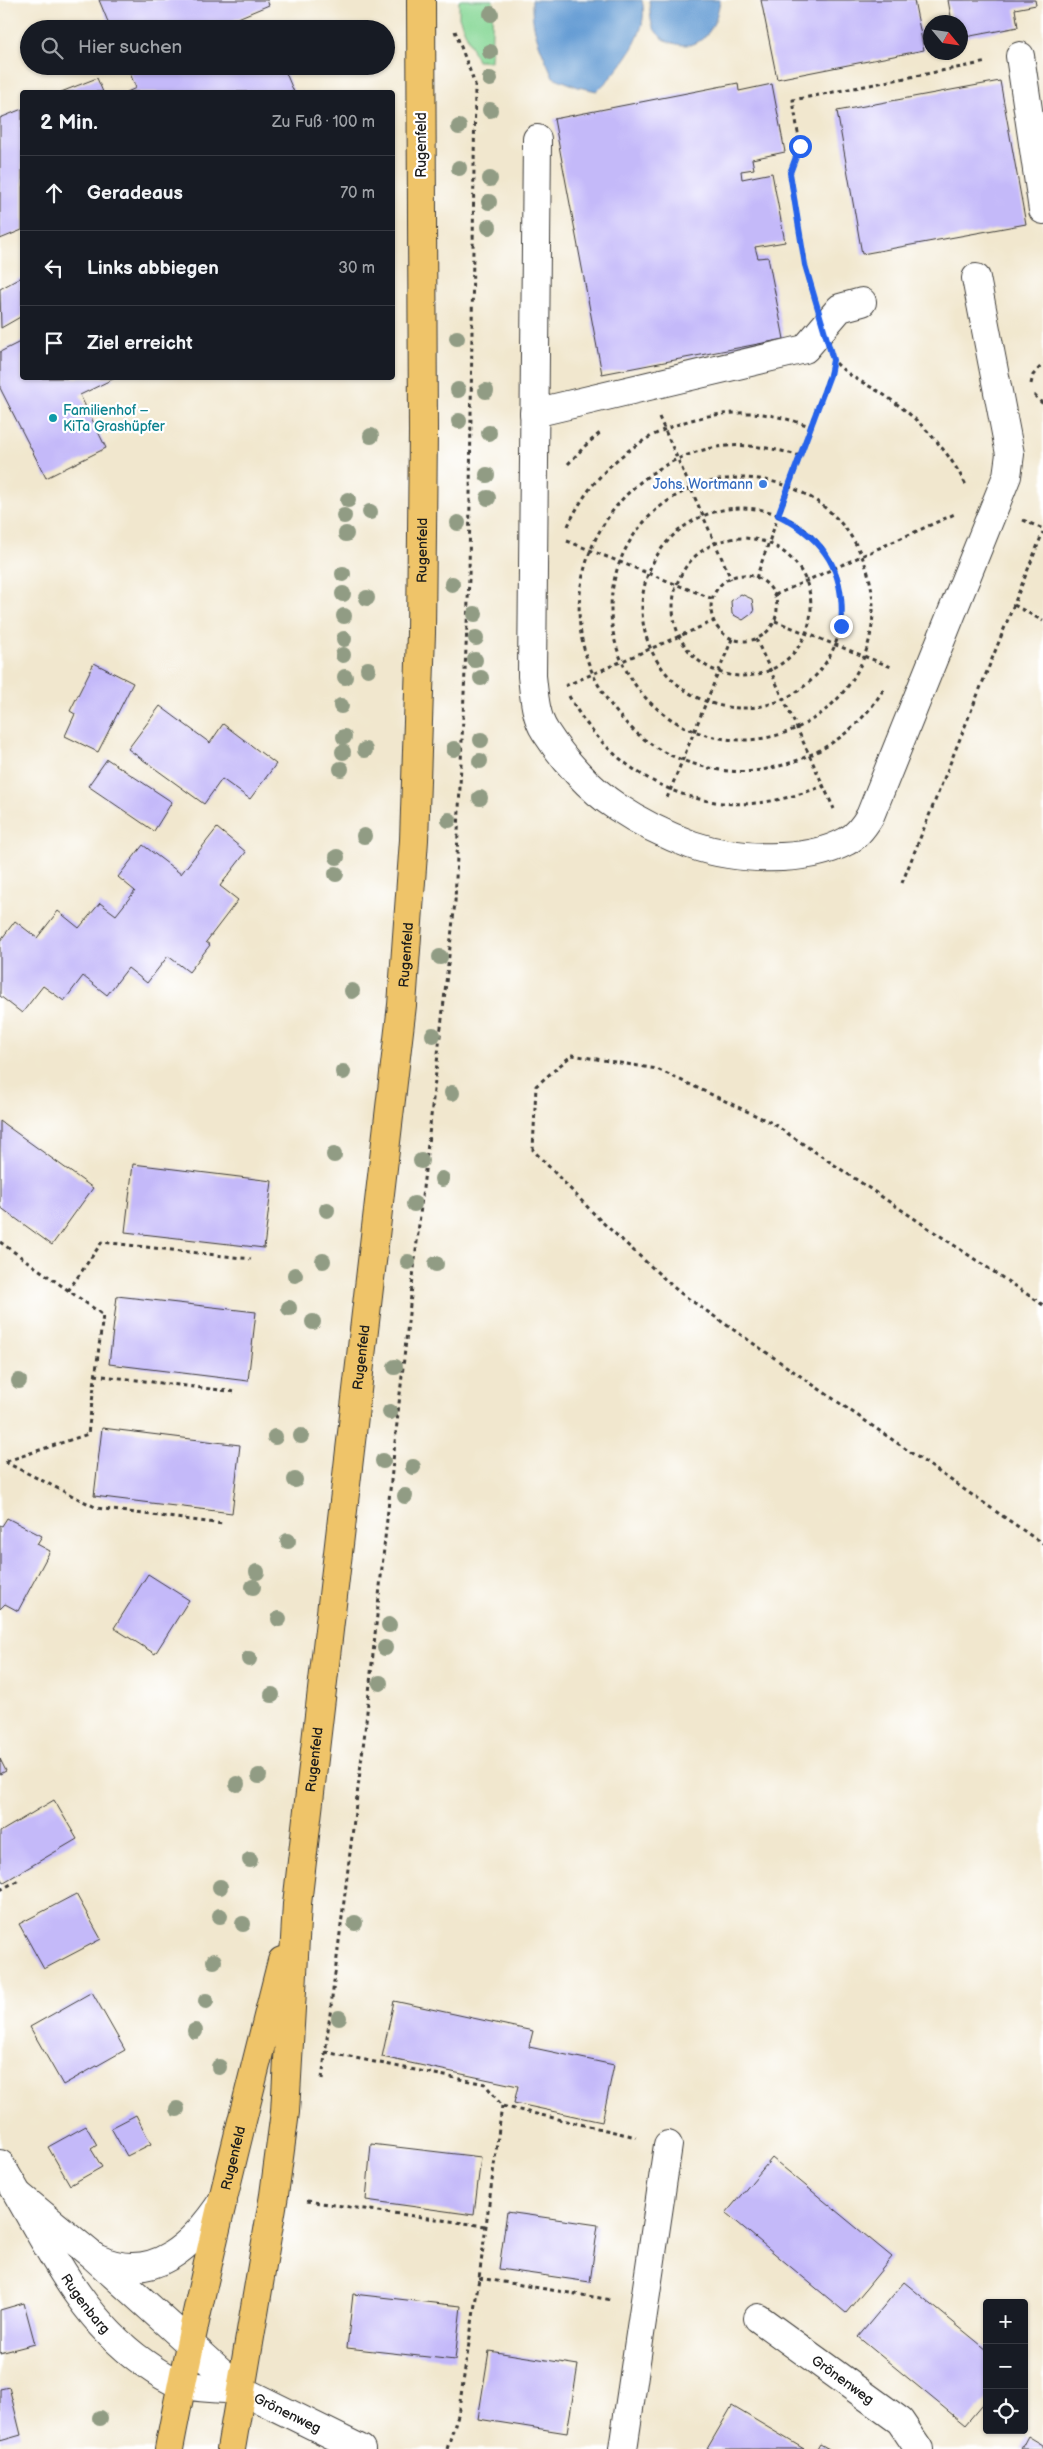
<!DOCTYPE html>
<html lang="de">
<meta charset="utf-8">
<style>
body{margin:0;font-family:"Balsamiq Sans",sans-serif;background:#242831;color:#f1f3f6}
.controls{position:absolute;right:15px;bottom:15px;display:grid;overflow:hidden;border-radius:5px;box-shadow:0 1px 4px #0004}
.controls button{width:45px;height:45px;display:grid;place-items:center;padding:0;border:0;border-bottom:1px solid #363941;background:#171b24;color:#f1f3f6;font:25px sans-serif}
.compass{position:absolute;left:923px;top:15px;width:45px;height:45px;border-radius:50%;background:#171b24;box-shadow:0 1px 4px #0004;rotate:119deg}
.stop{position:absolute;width:15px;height:15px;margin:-11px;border:4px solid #2563eb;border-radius:50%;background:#fff}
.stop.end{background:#2563eb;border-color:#fff;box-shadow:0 1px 5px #0008}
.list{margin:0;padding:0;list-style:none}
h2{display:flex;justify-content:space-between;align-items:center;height:65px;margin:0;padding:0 20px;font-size:21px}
h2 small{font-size:16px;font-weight:400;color:#9ea1a6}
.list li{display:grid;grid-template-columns:32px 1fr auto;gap:15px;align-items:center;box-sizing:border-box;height:75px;padding:0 20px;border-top:1px solid #363941}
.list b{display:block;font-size:19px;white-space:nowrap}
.list em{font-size:16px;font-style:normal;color:#9ea1a6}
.icon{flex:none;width:28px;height:28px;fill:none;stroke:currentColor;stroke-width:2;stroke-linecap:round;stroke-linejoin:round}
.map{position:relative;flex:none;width:1043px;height:2449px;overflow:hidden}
.search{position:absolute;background:#171b24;box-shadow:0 1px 4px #0004;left:20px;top:20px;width:375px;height:55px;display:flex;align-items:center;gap:12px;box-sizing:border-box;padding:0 18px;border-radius:28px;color:#9ea1a6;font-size:19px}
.panel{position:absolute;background:#171b24;box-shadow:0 1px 4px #0004;left:20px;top:90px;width:375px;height:290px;border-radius:5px}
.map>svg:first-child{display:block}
.green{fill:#88d897;stroke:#527a5a}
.water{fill:#669dd4;stroke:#415c78}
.building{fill:#c4b9f9}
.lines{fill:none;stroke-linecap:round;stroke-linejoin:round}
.minor-casing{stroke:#3c3a37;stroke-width:30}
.major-casing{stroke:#3c3a37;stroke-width:30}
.path{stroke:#3c3a37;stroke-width:3;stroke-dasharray:4 4;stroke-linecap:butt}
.minor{stroke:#fff;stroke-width:28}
.major{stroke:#efc469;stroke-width:28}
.tree{fill:#919c84}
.route{stroke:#2563eb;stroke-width:6}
.culture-dot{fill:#0f9aa8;stroke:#fff;stroke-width:2}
.shop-dot{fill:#3f7fe0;stroke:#fff;stroke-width:2}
.labels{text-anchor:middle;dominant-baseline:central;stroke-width:4.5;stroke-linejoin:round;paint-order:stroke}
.street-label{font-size:14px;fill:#1c1c1c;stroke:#fff}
.culture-label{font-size:14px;fill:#0d838f;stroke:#fff;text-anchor:start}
.shop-label{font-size:14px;fill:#366cbe;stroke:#fff;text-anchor:end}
</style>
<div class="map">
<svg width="1043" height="2449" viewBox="0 0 1043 2449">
<rect width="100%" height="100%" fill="#fff"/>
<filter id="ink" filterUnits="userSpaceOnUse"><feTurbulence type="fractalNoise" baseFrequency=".02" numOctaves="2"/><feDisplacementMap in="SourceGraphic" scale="10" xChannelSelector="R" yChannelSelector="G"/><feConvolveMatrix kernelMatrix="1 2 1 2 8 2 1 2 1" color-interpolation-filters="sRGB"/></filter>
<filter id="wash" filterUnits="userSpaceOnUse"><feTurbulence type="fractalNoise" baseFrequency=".0096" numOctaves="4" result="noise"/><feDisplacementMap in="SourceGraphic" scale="20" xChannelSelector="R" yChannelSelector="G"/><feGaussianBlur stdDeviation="1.12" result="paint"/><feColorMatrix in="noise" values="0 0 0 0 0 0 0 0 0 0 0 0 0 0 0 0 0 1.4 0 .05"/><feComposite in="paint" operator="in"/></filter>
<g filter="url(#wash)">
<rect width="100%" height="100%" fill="#f1e7ce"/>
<!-- green -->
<polygon class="green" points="459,0 493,0 491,61 477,61 459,17"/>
<!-- water -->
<g class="water">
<path d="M 532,0 L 642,0 C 651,32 619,71 597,91 L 578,87 L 553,77 C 541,48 531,32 532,0 Z"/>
<path d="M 649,0 L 720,0 C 716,28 702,54 670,42 C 663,40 657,34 653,27 C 650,20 650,8 649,0 Z"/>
</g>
<g id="blocks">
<!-- building -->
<g class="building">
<polygon points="99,0 267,0 269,5 212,29 111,29"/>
<polygon points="761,0 914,0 924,50 777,79"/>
<polygon points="948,0 1035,0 1036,5 1015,9 1018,27 960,38 960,22 952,22"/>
<polygon points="265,24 267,29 254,29"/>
<polygon points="127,66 283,66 294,92 127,92 136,88"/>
<polygon points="97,78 103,92 61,92"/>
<polygon points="1000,81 1026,224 862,254 837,111"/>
<polygon points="738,83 739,91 772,84 785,152 752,159 754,169 741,171 742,179 772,173 785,242 755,247 758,258 768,257 784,339 602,374 554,119"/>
<polygon points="22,109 22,230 0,239 0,118"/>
<polygon points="22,277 22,316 1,328 0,289"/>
<polygon points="22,341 22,378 115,378 80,395 106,448 46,478 0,388 0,352"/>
<polygon points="741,594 752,599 754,612 743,620 732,614 731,601"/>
<polygon points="94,663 133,683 98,752 65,736 75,714 70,711"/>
<polygon points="160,706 210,743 223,724 276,764 250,799 222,779 204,804 128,749"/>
<polygon points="107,759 172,802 154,831 88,786"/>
<polygon points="217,828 246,852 220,886 238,900 206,942 210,945 189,972 168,956 147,983 128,968 107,995 83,976 64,1001 43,986 22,1013 0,996 0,941 15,921 37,938 58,911 79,928 100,903 116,915 135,891 118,877 143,845 181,874"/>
<polygon points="0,1121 93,1188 52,1245 0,1207"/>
<polygon points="133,1164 272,1181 264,1248 125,1232"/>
<polygon points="117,1296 256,1312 248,1381 109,1364"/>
<polygon points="102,1428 240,1445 232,1513 94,1496"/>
<polygon points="7,1518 42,1536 37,1544 50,1551 18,1611 5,1604 0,1609 0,1525 2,1526"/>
<polygon points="148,1574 189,1600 155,1654 114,1628"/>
<polygon points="0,1759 6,1771 0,1774"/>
<polygon points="54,1800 77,1839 4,1882 0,1875 0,1832"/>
<polygon points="76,1894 101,1939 44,1969 19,1924"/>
<polygon points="92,1992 125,2050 63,2085 30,2027"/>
<polygon points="394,2001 533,2031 529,2047 614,2065 602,2122 514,2103 518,2086 382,2057"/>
<polygon points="136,2115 151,2144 127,2156 111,2128"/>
<polygon points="86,2126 97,2145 91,2149 102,2167 70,2185 48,2147"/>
<polygon points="371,2144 481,2157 474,2215 366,2200"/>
<polygon points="772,2158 892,2257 846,2313 726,2213"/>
<polygon points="507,2212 598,2225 590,2282 499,2269"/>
<polygon points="904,2282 987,2350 987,2399 965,2425 858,2337"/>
<polygon points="353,2294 461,2306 455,2360 347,2348"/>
<polygon points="24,2303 35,2344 0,2353 0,2310"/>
<polygon points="489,2351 578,2365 567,2433 478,2419"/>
<polygon points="9,2387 21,2435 0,2441 0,2389"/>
<polygon points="732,2406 804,2449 707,2449"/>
<polygon points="1028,2436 1043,2445 1043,2449 1021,2449"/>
<polygon points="820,2444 829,2449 817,2449"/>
</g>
</g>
</g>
<g filter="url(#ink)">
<use href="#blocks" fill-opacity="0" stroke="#3c3a37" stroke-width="1"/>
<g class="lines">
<defs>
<g id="minor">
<polyline points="1020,56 1043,210"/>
<path d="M 537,139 L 532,676 C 534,693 535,716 545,731 C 563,759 589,789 617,807 C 641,823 665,835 692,845 C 735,860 806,864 847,841 C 857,836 864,826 870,816 L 1007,476 L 1010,454 L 976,278"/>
<polyline points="534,413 805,349 840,308 862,302"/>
<path id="s1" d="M 0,2164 C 43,2234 75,2314 144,2363 C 155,2371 167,2379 180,2384 C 199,2389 222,2388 241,2390"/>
<path id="s2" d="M 20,2196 L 94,2257 L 241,2390 L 361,2449"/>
<path d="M 98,2259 C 154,2285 194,2244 223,2200"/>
<path id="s3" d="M 758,2318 L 900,2421 L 919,2449"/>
<polyline points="623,2449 668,2145"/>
</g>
<g id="major">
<path id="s4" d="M 169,2449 C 200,2285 241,2123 282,1961"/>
<path id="s5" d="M 231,2449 L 274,2195 L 285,2112 L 297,1904 L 402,1005 L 414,840 L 421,633 L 423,431 L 421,0"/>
</g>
</defs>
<!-- minor casing -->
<use href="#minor" class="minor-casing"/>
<!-- major casing -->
<use href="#major" class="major-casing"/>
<!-- path -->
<g class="path">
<polyline points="812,289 805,265 790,173 800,146 793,100 987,62"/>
<path d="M 836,363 C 849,377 865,383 881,393 C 917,416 948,449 967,487"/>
<polyline points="1031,384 1033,375 1043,364"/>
<polyline points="1034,395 1043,404"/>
<polyline points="659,417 731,579"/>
<path d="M 800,456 C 767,446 733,441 700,451 C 600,479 548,595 599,686 C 615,715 638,739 668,754 C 698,768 734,776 767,769 C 816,759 859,732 884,688"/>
<polyline points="568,464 586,445 601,432"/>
<circle cx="742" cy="609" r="131"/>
<circle cx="742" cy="608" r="100"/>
<polyline points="1023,520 1043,529"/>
<path d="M 568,526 C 600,454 673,410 751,413 C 772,414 791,420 810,426"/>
<circle cx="742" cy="607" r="69"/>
<polyline points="567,541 713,599"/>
<circle cx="744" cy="608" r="33"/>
<polyline points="756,578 831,370"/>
<polyline points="775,595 957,513"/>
<polyline points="1014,605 1043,621"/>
<polyline points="775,621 894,668"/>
<polyline points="756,639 834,809"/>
<polyline points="565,686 714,621"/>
<path d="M 569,696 C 606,766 684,814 765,802 C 785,799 804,793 824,786"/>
<polyline points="667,798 732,639"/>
<polyline points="902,883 1043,532"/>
<polyline points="0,1242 103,1315 88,1434 4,1462"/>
<polyline points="68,1291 102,1242 251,1259"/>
<polyline points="1043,1305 772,1123 657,1069 572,1055 536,1086 533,1150 600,1220 679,1292 1043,1544"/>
<polyline points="95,1375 236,1392"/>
<polyline points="5,1462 97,1508 223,1524"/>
<polyline points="0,1890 19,1880"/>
<polyline points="325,2052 485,2084 502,2106 636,2137"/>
<polyline points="322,2079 365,1731 400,1394 455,902 469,578 475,84 455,31"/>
<polyline points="307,2201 485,2226"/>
<polyline points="479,2278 612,2300"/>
<polyline points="447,2449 458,2415 479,2278 502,2106"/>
</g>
<!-- minor -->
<use href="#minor" class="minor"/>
<!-- major -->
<use href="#major" class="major"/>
</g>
<!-- trees -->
<g class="tree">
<circle cx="491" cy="14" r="8"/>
<circle cx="490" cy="52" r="8"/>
<circle cx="490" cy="79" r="8"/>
<circle cx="490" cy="110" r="8"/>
<circle cx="459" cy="127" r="8"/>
<circle cx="459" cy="168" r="8"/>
<circle cx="490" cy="179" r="8"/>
<circle cx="489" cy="202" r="8"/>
<circle cx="489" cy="227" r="8"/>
<circle cx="457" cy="338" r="8"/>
<circle cx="458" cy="390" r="8"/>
<circle cx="486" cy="391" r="8"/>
<circle cx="459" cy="421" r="8"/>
<circle cx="489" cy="433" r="8"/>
<circle cx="371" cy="436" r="8"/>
<circle cx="487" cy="475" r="8"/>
<circle cx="488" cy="498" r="8"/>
<circle cx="348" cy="500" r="8"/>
<circle cx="370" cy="512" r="8"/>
<circle cx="344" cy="516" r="8"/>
<circle cx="458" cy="523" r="8"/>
<circle cx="346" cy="534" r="8"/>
<circle cx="343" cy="574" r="8"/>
<circle cx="452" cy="584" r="8"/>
<circle cx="343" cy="594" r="8"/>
<circle cx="367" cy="598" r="8"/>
<circle cx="475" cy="614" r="8"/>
<circle cx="344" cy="616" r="8"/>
<circle cx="476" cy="638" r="8"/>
<circle cx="344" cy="639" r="8"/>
<circle cx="343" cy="655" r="8"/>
<circle cx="475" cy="660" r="8"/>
<circle cx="368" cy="669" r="8"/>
<circle cx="345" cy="677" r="8"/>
<circle cx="481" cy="678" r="8"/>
<circle cx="341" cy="706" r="8"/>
<circle cx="344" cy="737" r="8"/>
<circle cx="481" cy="740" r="8"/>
<circle cx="454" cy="749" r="8"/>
<circle cx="365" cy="750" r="8"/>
<circle cx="343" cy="752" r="8"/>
<circle cx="480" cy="761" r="8"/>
<circle cx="341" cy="769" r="8"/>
<circle cx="480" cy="798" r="8"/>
<circle cx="449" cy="820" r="8"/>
<circle cx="364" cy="836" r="8"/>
<circle cx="337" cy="857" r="8"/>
<circle cx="336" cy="874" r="8"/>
<circle cx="440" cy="957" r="8"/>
<circle cx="352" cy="991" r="8"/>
<circle cx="433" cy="1035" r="8"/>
<circle cx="343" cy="1072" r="8"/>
<circle cx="452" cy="1093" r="8"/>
<circle cx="334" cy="1155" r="8"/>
<circle cx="421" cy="1161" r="8"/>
<circle cx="442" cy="1179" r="8"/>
<circle cx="414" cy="1204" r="8"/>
<circle cx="327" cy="1210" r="8"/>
<circle cx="323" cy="1261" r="8"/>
<circle cx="408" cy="1262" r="8"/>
<circle cx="436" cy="1264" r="8"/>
<circle cx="295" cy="1275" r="8"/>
<circle cx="289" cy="1308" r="8"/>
<circle cx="313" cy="1322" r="8"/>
<circle cx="395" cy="1367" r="8"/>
<circle cx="19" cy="1381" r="8"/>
<circle cx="390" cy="1412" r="8"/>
<circle cx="301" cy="1436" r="8"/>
<circle cx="275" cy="1437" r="8"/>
<circle cx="383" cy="1461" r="8"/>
<circle cx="413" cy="1467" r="8"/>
<circle cx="295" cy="1480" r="8"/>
<circle cx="405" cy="1496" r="8"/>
<circle cx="288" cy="1541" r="8"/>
<circle cx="257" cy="1572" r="8"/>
<circle cx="253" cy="1587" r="8"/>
<circle cx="279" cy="1619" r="8"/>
<circle cx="389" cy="1625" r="8"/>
<circle cx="385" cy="1648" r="8"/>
<circle cx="249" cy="1659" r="8"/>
<circle cx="380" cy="1683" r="8"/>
<circle cx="272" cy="1695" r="8"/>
<circle cx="259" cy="1776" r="8"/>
<circle cx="237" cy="1784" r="8"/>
<circle cx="250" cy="1860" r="8"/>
<circle cx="220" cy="1887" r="8"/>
<circle cx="220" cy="1916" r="8"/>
<circle cx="355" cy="1923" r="8"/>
<circle cx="243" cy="1924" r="8"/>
<circle cx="214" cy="1961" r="8"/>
<circle cx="206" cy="2001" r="8"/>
<circle cx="339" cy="2018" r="8"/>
<circle cx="195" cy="2031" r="8"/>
<circle cx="219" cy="2067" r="8"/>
<circle cx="177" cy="2109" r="8"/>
<circle cx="100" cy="2418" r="8"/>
</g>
</g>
<g class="lines" filter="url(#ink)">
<!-- route -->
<path class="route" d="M 800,146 L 790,173 L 805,265 L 833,360 L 830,375 L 778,515 C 826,539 846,573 841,626"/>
</g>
<!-- markers -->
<circle class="culture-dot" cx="53" cy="418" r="5"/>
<circle class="shop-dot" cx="763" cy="484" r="5"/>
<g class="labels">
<!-- street labels -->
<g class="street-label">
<text transform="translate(421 145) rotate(-90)">Rugenfeld</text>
<text stroke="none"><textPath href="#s5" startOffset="1910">Rugenfeld</textPath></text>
<text stroke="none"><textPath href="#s5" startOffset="1505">Rugenfeld</textPath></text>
<text stroke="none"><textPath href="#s5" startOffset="1100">Rugenfeld</textPath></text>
<text stroke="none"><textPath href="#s5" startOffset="695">Rugenfeld</textPath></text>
<text stroke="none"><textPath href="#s4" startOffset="298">Rugenfeld</textPath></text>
<text stroke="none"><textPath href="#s1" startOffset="164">Rugenbarg</textPath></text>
<text stroke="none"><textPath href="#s3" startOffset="105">Grönenweg</textPath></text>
<text stroke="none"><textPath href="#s2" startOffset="346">Grönenweg</textPath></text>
</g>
<!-- culture labels -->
<g class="culture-label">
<text x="63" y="410">Familienhof –<tspan x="63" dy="16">KiTa Grashüpfer</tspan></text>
</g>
<!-- shop labels -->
<g class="shop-label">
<text x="753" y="484">Johs. Wortmann</text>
</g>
</g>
</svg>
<div class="controls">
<button>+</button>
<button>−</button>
<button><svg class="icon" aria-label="locate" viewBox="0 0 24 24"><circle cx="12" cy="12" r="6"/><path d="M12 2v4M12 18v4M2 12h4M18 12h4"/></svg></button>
</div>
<svg class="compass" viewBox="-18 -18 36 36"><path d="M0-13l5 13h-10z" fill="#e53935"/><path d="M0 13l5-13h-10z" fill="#9ea1a6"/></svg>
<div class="stop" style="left:800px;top:146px"></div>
<div class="stop end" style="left:841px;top:626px"></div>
<div class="search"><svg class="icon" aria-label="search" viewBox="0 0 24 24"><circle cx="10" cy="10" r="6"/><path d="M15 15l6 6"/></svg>Hier suchen</div>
<section class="panel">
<h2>2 Min.<small>Zu Fuß · 100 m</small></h2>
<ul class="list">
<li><svg class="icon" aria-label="ahead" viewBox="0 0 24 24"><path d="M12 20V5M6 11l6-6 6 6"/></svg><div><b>Geradeaus</b></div><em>70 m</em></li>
<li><svg class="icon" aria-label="left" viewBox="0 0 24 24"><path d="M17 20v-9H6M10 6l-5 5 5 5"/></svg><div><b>Links abbiegen</b></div><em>30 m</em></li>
<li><svg class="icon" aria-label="arrive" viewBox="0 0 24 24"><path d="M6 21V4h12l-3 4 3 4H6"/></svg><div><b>Ziel erreicht</b></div></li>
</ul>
</section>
</div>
